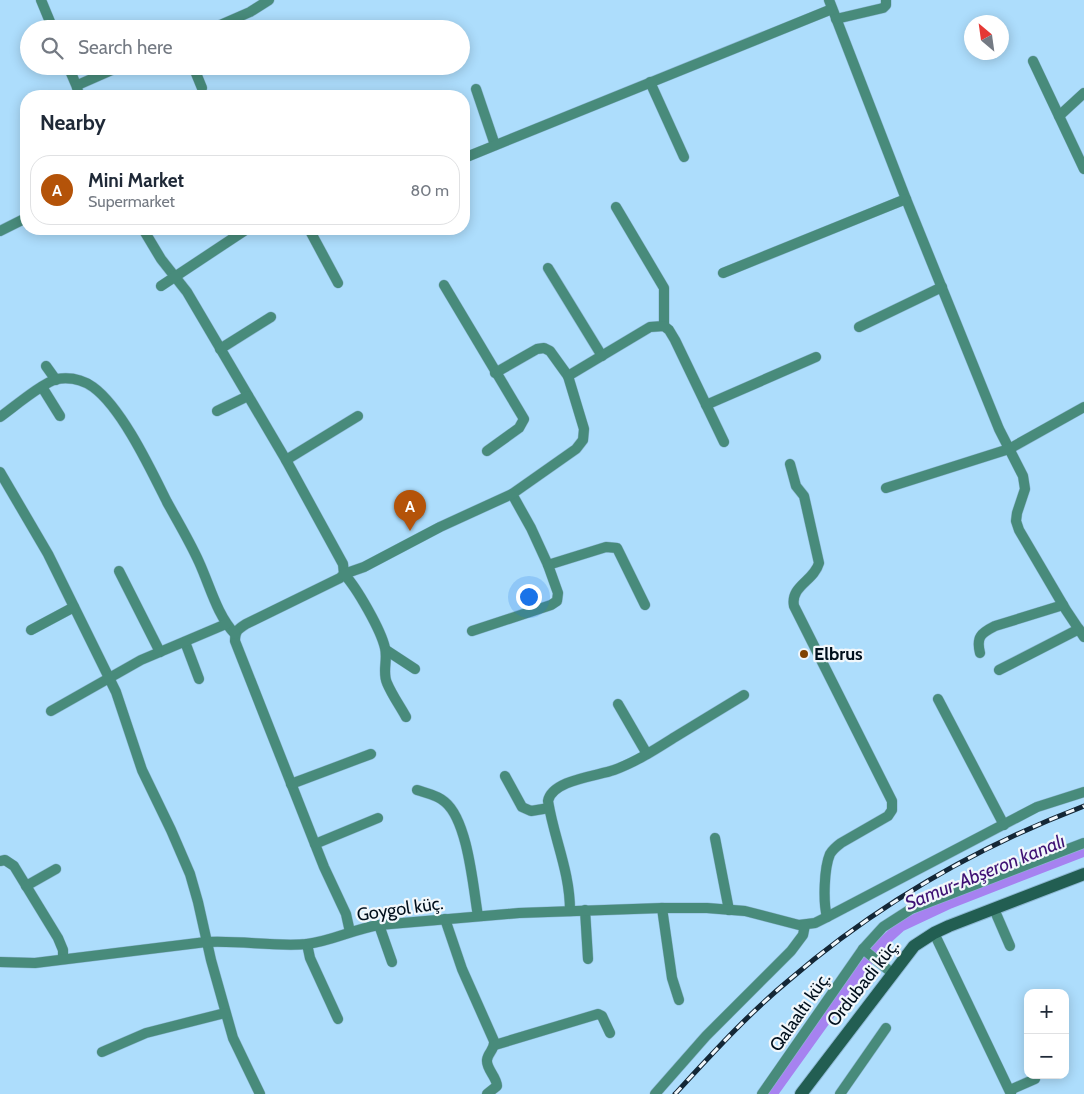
<!DOCTYPE html>
<meta charset="utf-8">
<style>
body{margin:0;font-family:Cabin,sans-serif;background:#f2f2f3;color:#1f2937}
.controls{position:absolute;right:15px;bottom:15px;display:grid;overflow:hidden;border-radius:10px;box-shadow:0 2px 12px #0003}
.controls button{width:45px;height:45px;display:grid;place-items:center;padding:0;border:0;border-bottom:1px solid #e0e1e3;background:#fff;color:#1f2937;font:25px sans-serif}
.compass{position:absolute;left:964px;top:15px;width:45px;height:45px;border-radius:50%;background:#fff;box-shadow:0 2px 12px #0003;rotate:331deg}
.you{position:absolute;left:528px;top:596px;width:18px;height:18px;margin:-12px;border:4px solid #fff;border-radius:50%;background:#1a73e8;box-shadow:0 0 0 8px #1a73e833}
.badge{display:grid;place-items:center;width:32px;height:32px;border-radius:50%;background:#b45309;color:#fff;font-size:16px;font-weight:700}
.pin{position:absolute;translate:-50% -41px;filter:drop-shadow(0 1px 2px #0008)}
.pin::after{content:'';position:absolute;top:26px;width:18px;height:15px;background:inherit;clip-path:polygon(0 0,100% 0,50% 100%)}
.list{margin:0;padding:0;list-style:none}
h2{display:flex;justify-content:space-between;align-items:center;height:65px;margin:0;padding:0 20px;font-size:21px}
h2 small{font-size:16px;font-weight:400;color:#747a83}
.list li{display:grid;grid-template-columns:32px 1fr auto;gap:15px;align-items:center;box-sizing:border-box;height:70px;margin:0 10px 10px;padding:0 10px;border:1px solid #e0e1e3;border-radius:20px}
.list b{display:block;font-size:19px;white-space:nowrap}
.list p{margin:0;font-size:16px;white-space:nowrap;color:#747a83}
.list em{font-size:16px;font-style:normal;color:#747a83}
.icon{flex:none;width:28px;height:28px;fill:none;stroke:currentColor;stroke-width:2;stroke-linecap:round;stroke-linejoin:round}
.map{position:relative;flex:none;width:1084px;height:1094px;overflow:hidden}
.search{position:absolute;background:#fff;box-shadow:0 2px 12px #0003;left:20px;top:20px;width:450px;height:55px;display:flex;align-items:center;gap:12px;box-sizing:border-box;padding:0 18px;border-radius:28px;color:#747a83;font-size:19px}
.panel{position:absolute;background:#fff;box-shadow:0 2px 12px #0003;left:20px;top:90px;width:450px;height:145px;border-radius:20px}
.map>svg:first-child{display:block}
.lines{fill:none;stroke-linecap:round;stroke-linejoin:round}
.canal{stroke:#a682f0;stroke-width:11}
.street-casing{stroke:#8eb8d4;stroke-width:11}
.secondary-casing{stroke:#8eb8d4;stroke-width:14}
.street{stroke:#488b7b;stroke-width:10}
.secondary{stroke:#225e52;stroke-width:12}
.rail-casing{stroke:#142736;stroke-width:5}
.rail{stroke:#f1f7fb;stroke-width:3;stroke-dasharray:9;stroke-linecap:butt}
.poi-dot{fill:#814302;stroke:#f1f7fb;stroke-width:2}
.labels{text-anchor:middle;dominant-baseline:central;stroke-width:4.5;stroke-linejoin:round;paint-order:stroke}
.poi-label{font-size:18px;font-weight:bold;fill:#000f1c;stroke:#f1f7fb;text-anchor:start}
.street-label{font-size:18px;fill:#000f1c;stroke:#f1f7fb}
.water-label{font-size:19px;font-style:italic;fill:#3e1174;stroke:#f1f7fb}
</style>
<div class="map">
<svg width="1084" height="1094" viewBox="0 0 1084 1094">
<rect width="100%" height="100%" fill="#adddfc"/>
<g class="lines">
<!-- canal -->
<polyline class="canal" points="772,1094 861,970 880,945 901,926 950,903 1084,851"/>
<defs>
<g id="street">
<polyline points="41,0 53,29"/>
<polyline points="829,0 906,199 999,429 1023,476 1025,489 1017,513 1016,521 1019,530 1066,610 1084,637"/>
<polyline points="836,19 883,8 886,5 886,0"/>
<polyline points="211,29 250,12 269,0"/>
<polyline points="1033,61 1084,169"/>
<polyline points="68,66 77,87"/>
<polyline points="193,66 202,88"/>
<polyline points="650,82 684,157"/>
<polyline points="476,89 495,145"/>
<polyline points="79,96 77,87 80,84 121,66"/>
<polyline points="1059,116 1084,93"/>
<polyline points="464,158 832,9"/>
<polyline points="616,207 664,288 664,326"/>
<path d="M 143,229 L 161,259 L 187,292 L 286,460 L 343,564 L 344,574 L 340,578 L 246,624 C 238,629 235,631 235,641 L 324,867 L 346,914 L 350,932"/>
<polyline points="309,229 338,283"/>
<polyline points="0,231 26,218"/>
<polyline points="548,268 602,356"/>
<polyline points="723,273 906,199"/>
<polyline points="444,285 524,419 519,428 487,451"/>
<polyline points="161,286 247,229"/>
<polyline points="859,327 942,287"/>
<polyline points="220,349 271,317"/>
<polyline points="46,366 56,380"/>
<polyline points="495,373 537,349 544,348 550,351 568,376"/>
<polyline points="42,387 60,416"/>
<polyline points="706,405 816,357"/>
<polyline points="217,411 248,396"/>
<path d="M 0,417 C 14,407 42,383 57,379 C 70,377 83,380 93,387 C 122,408 151,470 167,502 C 178,522 190,542 199,562 C 210,586 217,615 235,634"/>
<polyline points="286,460 358,416"/>
<path d="M 790,464 L 796,486 L 804,496 L 819,563 C 814,581 790,586 794,606 L 892,801 L 892,810 L 888,816 L 841,843 C 837,846 833,849 830,854 C 824,868 823,902 827,917"/>
<polyline points="0,472 48,554 116,692 142,770 171,830 190,874 198,902 211,960 233,1038 260,1094"/>
<polyline points="886,488 1009,449 1084,407"/>
<polyline points="512,494 531,528 548,565 606,547 617,548 645,605"/>
<polyline points="119,571 160,652"/>
<polyline points="31,630 74,607"/>
<polyline points="472,631 551,605 557,601 558,593 548,565"/>
<polyline points="185,642 199,679"/>
<polyline points="386,650 415,669"/>
<path d="M 980,653 C 976,637 981,633 995,626 L 1063,605"/>
<polyline points="999,670 1079,629"/>
<polyline points="938,699 1004,825"/>
<polyline points="618,704 647,754"/>
<polyline points="51,711 141,660 226,624"/>
<path d="M 406,717 C 400,706 392,695 387,683 C 382,672 388,660 385,648 C 381,630 357,588 344,574 L 364,567 L 440,527 L 512,494 L 576,449 L 583,440 L 584,429 L 568,376 L 650,327 L 664,326 L 669,330 L 675,340 L 724,442"/>
<polyline points="505,776 522,807 531,811 549,808"/>
<polyline points="291,784 371,754"/>
<path d="M 417,790 C 426,793 438,795 445,802 C 468,821 473,887 478,916"/>
<polyline points="715,838 729,910"/>
<polyline points="315,844 378,818"/>
<polyline points="0,861 5,860 14,866 58,938 63,950 63,959"/>
<polyline points="26,886 56,869"/>
<polyline points="662,908 672,978 679,1000"/>
<polyline points="994,909 1010,946"/>
<polyline points="585,910 588,959"/>
<path d="M 570,911 C 570,871 554,839 548,801 C 552,780 597,776 614,770 C 636,762 656,749 675,737 C 698,723 721,709 744,695"/>
<path d="M 445,919 L 462,969 L 494,1041 C 495,1050 488,1052 487,1060 C 486,1069 497,1077 497,1086 L 487,1094"/>
<polyline points="379,925 392,962"/>
<polyline points="934,933 1011,1094"/>
<polyline points="307,944 310,958 338,1019"/>
<polyline points="863,949 892,973"/>
<path d="M 0,962 L 35,963 L 206,942 C 240,940 275,947 307,944 C 332,941 354,929 379,925 L 519,913 L 662,908 L 707,908 L 745,911 L 799,925 L 815,923 L 827,917 L 1037,807 L 1084,792"/>
<polyline points="495,1045 598,1014 602,1016 610,1033"/>
<polyline points="102,1052 146,1033 225,1013"/>
<polyline points="1010,1090 1035,1079"/>
<polyline points="655,1094 706,1036 791,951 803,935 805,925"/>
<polyline points="762,1094 863,949 883,927 911,909 1084,843"/>
<polyline points="840,1094 886,1028"/>
</g>
<polyline id="secondary" points="801,1094 914,946 934,933 949,926 1084,874"/>
</defs>
<!-- street casing -->
<use href="#street" class="street-casing"/>
<!-- secondary casing -->
<use href="#secondary" class="secondary-casing"/>
<!-- street -->
<use href="#street" class="street"/>
<!-- secondary -->
<use href="#secondary" class="secondary"/>
<defs>
<path id="rail" d="M 675,1094 C 711,1055 747,1015 788,981 C 875,906 977,847 1084,806"/>
</defs>
<!-- rail casing -->
<use href="#rail" class="rail-casing"/>
<!-- rail -->
<use href="#rail" class="rail"/>
</g>
<!-- markers -->
<circle class="poi-dot" cx="804" cy="654" r="5"/>
<g class="labels">
<!-- poi labels -->
<g class="poi-label">
<text x="814" y="654">Elbrus</text>
</g>
<!-- street labels -->
<g class="street-label">
<text transform="translate(400 909) rotate(-8)">Goygol küç.</text>
<text transform="translate(863 983) rotate(-52)">Ordubadi küç.</text>
<text transform="translate(800 1012) rotate(-55)">Qalaaltı küç.</text>
</g>
<!-- water labels -->
<g class="water-label">
<text transform="translate(985 872) rotate(-22)">Samur-Abşeron kanalı</text>
</g>
</g>
</svg>
<div class="controls">
<button>+</button>
<button>−</button>
</div>
<svg class="compass" viewBox="-18 -18 36 36"><path d="M0-13l5 13h-10z" fill="#e53935"/><path d="M0 13l5-13h-10z" fill="#747a83"/></svg>
<div class="you"></div>
<div class="pin badge" style="left:410px;top:531px">A</div>
<div class="search"><svg class="icon" aria-label="search" viewBox="0 0 24 24"><circle cx="10" cy="10" r="6"/><path d="M15 15l6 6"/></svg>Search here</div>
<section class="panel">
<h2>Nearby<small></small></h2>
<ul class="list">
<li><span class="badge">A</span><div><b>Mini Market</b><p>Supermarket</p></div><em>80 m</em></li>
</ul>
</section>
</div>
